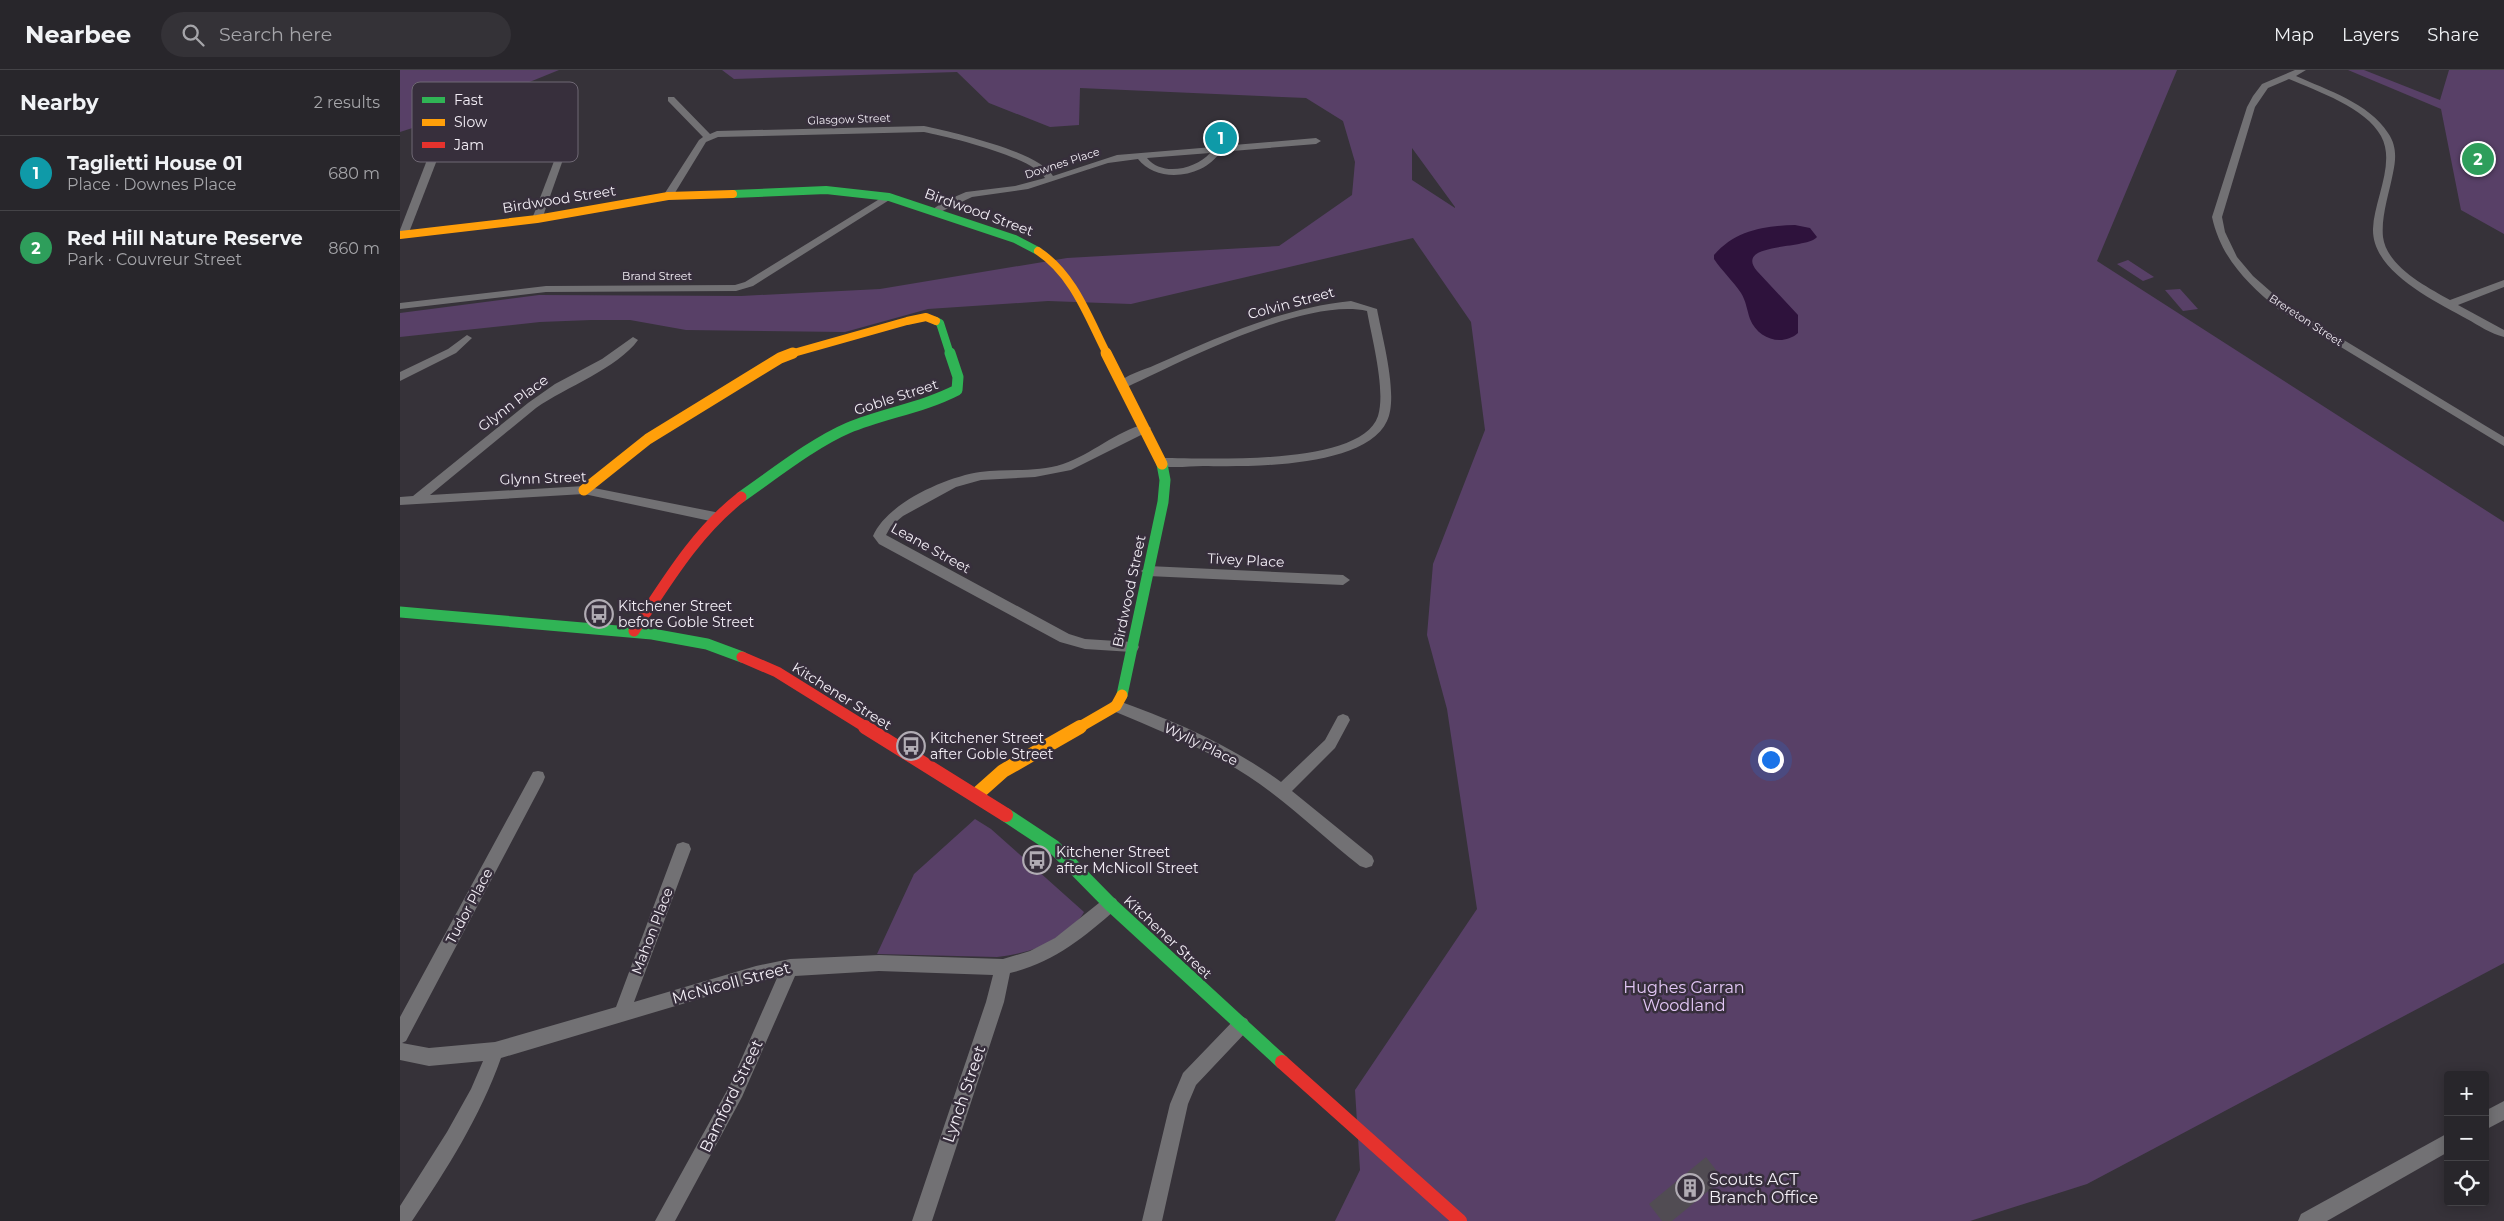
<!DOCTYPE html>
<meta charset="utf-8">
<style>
body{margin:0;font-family:Montserrat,sans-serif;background:#343237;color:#f1f3f6}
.controls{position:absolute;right:15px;bottom:15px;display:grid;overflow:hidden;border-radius:5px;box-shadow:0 2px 12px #0003}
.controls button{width:45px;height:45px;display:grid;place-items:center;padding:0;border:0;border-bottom:1px solid #444347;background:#28262b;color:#f1f3f6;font:25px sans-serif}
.you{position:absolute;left:1370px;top:689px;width:18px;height:18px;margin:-12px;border:4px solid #fff;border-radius:50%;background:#1a73e8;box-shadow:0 0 0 8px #1a73e833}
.badge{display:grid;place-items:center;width:32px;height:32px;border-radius:50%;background:#8abfa5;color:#fff;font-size:16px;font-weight:700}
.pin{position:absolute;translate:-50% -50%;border:2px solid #fff;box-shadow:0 1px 5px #0006}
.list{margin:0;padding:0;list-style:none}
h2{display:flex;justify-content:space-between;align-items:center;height:65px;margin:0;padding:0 20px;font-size:21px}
h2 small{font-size:16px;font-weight:400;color:#a5a5a9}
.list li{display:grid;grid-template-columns:32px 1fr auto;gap:15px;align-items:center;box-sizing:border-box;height:75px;padding:0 20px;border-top:1px solid #444347}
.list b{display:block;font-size:19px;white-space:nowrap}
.list p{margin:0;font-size:16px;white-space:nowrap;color:#a5a5a9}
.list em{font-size:16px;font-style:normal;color:#a5a5a9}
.icon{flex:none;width:28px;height:28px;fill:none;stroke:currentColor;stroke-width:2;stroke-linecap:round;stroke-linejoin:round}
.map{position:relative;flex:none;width:2104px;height:1151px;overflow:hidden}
header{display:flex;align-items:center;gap:30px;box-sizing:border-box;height:70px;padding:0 25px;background:#28262b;border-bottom:1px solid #444347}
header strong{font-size:24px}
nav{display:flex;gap:28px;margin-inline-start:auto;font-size:18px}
.search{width:350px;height:45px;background:#343237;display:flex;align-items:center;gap:12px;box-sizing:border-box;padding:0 18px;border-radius:28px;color:#a5a5a9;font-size:19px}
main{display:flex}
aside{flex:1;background:#28262b}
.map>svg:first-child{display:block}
.green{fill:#584067;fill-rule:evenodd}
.water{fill:#2e123c}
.building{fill:#514c53}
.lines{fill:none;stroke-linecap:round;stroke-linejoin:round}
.street{fill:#727174;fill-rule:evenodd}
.fast-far2{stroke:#30b455;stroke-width:8}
.fast-far1{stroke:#30b455;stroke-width:11}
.fast{stroke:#30b455;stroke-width:14}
.slow-far2{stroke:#ff9f0a;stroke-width:8}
.slow-far1{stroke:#ff9f0a;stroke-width:11}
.slow{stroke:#ff9f0a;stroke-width:14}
.jam-far1{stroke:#e5322d;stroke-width:11}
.jam{stroke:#e5322d;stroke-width:14}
.labels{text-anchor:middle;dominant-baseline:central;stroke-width:5;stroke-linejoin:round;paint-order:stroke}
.far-street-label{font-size:11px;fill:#f3eef6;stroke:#372f3c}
.street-label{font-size:14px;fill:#f3eef6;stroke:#372f3c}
.poi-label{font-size:14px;fill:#f3eef6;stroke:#372f3c;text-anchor:start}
.near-street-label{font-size:16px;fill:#f3eef6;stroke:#372f3c}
.near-park-label{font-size:16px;fill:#e3c7f6;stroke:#372f3c}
.near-poi-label{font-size:16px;fill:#f3eef6;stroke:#372f3c;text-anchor:start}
.key{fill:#372f3c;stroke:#6f6874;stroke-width:1}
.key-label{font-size:14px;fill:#f3eef6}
</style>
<header>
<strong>Nearbee</strong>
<div class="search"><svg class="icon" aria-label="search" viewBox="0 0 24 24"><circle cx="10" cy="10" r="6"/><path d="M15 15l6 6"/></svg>Search here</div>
<nav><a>Map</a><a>Layers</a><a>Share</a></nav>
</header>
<main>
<aside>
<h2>Nearby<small>2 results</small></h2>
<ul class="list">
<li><span class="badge" style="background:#0f9aa8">1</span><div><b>Taglietti House 01</b><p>Place · Downes Place</p></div><em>680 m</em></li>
<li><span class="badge" style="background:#2e9e5b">2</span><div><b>Red Hill Nature Reserve</b><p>Park · Couvreur Street</p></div><em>860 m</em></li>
</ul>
</aside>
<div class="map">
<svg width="2104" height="1151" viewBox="0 0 2104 1151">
<rect width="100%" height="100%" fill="#363239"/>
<!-- green -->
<g class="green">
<polygon points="0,0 159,0 31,52 0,62"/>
<path d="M 322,0 L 1777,0 L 1697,191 L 2104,452 L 2104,893 L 1687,1114 L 1570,1151 L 935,1151 L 960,1100 L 955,1020 L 1077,839 L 1047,639 L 1027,565 L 1033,494 L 1085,360 L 1071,252 L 1013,168 L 731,234 L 648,231 L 528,239 L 445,262 L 286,260 L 230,250 L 191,250 L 140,252 L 0,267 L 0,243 L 139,225 L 341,226 L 480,219 L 667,188 L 879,176 L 952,125 L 955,92 L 943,51 L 906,28 L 680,18 L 679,55 L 650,57 L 589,33 L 557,2 L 334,9 ZM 1012,78 L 1055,137 L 1055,138 L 1012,110 Z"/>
<polygon points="1948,0 1964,0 2040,30 2049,0 2104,0 2104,164 2061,140 2041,39"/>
<polygon points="1728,190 1754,207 1743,211 1717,194"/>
<polygon points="1780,219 1798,239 1783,241 1765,220"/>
<path d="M 575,749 L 591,759 L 684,842 C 680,850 674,853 668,859 C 644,878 627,883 597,887 L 477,884 L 514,804 Z"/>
</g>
<!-- water -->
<path class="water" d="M 1395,155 L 1410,158 L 1417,167 C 1407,180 1333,172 1357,201 L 1398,245 L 1398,263 C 1382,277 1358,269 1350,249 C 1347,240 1346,231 1341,223 C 1333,211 1322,201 1314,189 L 1314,185 C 1336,160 1364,156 1395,155 Z"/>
<!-- building -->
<polygon class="building" points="1306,1087 1323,1109 1272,1151 1262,1151 1249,1134"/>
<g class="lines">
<!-- street -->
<g class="street">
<path d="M 1895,0 L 1906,0 L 1896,6 C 1927,20 1969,33 1988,63 C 1997,76 1996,89 1993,103 C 1989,124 1981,146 1983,167 C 1987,197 2027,217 2050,230 L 2104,210 L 2104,217 L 2058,235 L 2104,260 L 2104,267 C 2091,264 2078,255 2067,249 C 2035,231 1972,202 1973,159 C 1974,130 1996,93 1981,66 C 1966,38 1917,21 1889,9 L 1868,18 L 1855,37 L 1822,147 L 1825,162 L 1837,187 L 1853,206 L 1886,235 L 2104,367 L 2104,376 L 1878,239 C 1847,213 1821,188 1812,147 L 1847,37 L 1853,26 L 1862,14 Z"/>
<path d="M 268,27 L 274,27 L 310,64 L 317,61 L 524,56 C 552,62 640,82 653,106 L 717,85 L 813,77 L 818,74 L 822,76 L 916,68 L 921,71 L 916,74 L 820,82 C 804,108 757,114 738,89 L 708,93 L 628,119 L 572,127 L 536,144 L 531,141 L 533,139 L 545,131 L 566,122 L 615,116 L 645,108 C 633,87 549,67 524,62 L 318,67 L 306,72 L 273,126 L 268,129 L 263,126 L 299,70 L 303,67 L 268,31 ZM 810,83 C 796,99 762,107 747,88 Z"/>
<polygon points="164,65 171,67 142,149 134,151 132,149"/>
<polygon points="37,74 42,77 8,165 0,167 0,160 32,77"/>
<polygon points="486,125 494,127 353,216 336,221 146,222 0,239 0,233 146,216 335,215 345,212"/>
<path d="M 951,231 L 977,239 C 982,267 999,326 987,351 C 966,398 848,397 803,396 C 789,396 771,399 758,395 L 756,392 L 762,388 C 806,388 961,397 978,346 C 986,320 972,269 967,241 C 907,227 784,290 727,317 L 723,318 L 717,314 C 725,305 744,300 755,295 C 818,267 882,238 951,231 Z"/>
<polygon points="67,265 72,268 56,283 0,311 0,302 48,279"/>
<path d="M 233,267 L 238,270 C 218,298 166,317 136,338 L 30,425 L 184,416 L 315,442 L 319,444 L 321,447 L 319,450 L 315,452 L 184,424 L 0,435 L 0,427 L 13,426 L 128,333 L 155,314 L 202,289 Z"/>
<path d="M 745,354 L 751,358 L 749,361 L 671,400 L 635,407 L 581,410 L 556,417 L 503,446 L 491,456 L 486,465 L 669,564 L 685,569 L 732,572 L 737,573 L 739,577 L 737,581 L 732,582 L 685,579 L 660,572 L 479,474 L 473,466 C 487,433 546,407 580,402 C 608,398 637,403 663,394 C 692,384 715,362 745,354 Z"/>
<polygon points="748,496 943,505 950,510 943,515 748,506 741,501"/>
<path d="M 716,630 C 773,650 832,676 881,712 L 925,670 L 938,646 L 943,644 L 948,646 L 950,650 L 935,678 L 892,721 L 972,786 L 974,791 L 972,796 L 966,798 L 960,796 C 923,767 888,732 848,706 C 805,678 758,660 711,640 L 709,636 L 711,632 Z"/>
<path d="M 138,701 L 143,702 L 145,707 L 143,712 L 6,971 L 2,973 L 29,978 L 95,972 L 216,937 L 275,779 L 277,774 L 283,772 L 289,774 L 291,779 L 234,932 L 356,896 L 390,889 L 479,885 L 603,889 L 630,881 L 655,868 L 704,829 L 710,826 L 716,829 L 718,834 L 716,839 C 684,868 652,893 610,903 L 604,932 L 532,1151 L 512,1151 L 586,932 L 593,905 L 479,901 L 395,906 L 342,1027 L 275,1151 L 255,1151 L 330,1015 L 377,908 L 356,912 L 101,988 C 80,1047 47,1099 12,1151 L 0,1151 L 0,1136 L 47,1062 L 71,1019 L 83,991 L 29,996 L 0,990 L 0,947 L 133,702 Z"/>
<polygon points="841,946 847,949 850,955 847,961 796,1015 788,1034 762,1151 742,1151 770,1034 783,1003 835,949"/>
<polygon points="2104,1031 2104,1050 2085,1060 2085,1041"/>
<polygon points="2048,1063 2048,1082 1927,1151 1898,1151 1901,1144"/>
</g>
<!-- fast-far2 -->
<g class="fast-far2">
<polyline points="333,124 426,120 489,127 615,169 638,181"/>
<polyline points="536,251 540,253 550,284"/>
</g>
<!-- fast-far1 -->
<g class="fast-far1">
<path d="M 341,427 C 373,405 413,373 448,358 C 484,343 522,338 557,320 L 558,307 L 550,283"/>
<polyline points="0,542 252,564 307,574 342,587"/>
<polyline points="722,625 763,432 765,410 762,394"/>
</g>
<!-- fast -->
<polyline class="fast" points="606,745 653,776 710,834 882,992"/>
<!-- slow-far2 -->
<g class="slow-far2">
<polyline points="0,165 137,149 268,126 333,124"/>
<path d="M 638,181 C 674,205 688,247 707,284"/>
<polyline points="390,284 507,251 526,247 536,251"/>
</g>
<!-- slow-far1 -->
<g class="slow-far1">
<polyline points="706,283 762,394"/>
<polyline points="184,420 248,369 380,288 393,283"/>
<polyline points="678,658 716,636 722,625"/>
</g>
<!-- slow -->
<polyline class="slow" points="576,725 603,701 680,657"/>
<!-- jam-far1 -->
<g class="jam-far1">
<path d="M 234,561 C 266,513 295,463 341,427"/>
<polyline points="342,587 377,602 467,658"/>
</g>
<!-- jam -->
<g class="jam">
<polyline points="465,657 606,745"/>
<polyline points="882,992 1060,1151"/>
</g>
</g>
<!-- icons -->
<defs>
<symbol id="bus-ring" viewBox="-11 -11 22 22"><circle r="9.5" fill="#372f3c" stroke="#b1acb4" stroke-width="1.5"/><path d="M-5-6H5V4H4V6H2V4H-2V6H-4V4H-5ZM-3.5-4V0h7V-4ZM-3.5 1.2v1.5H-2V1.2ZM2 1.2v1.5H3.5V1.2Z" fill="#b1acb4"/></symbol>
<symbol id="building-ring" viewBox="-11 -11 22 22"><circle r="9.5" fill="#372f3c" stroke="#b1acb4" stroke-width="1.5"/><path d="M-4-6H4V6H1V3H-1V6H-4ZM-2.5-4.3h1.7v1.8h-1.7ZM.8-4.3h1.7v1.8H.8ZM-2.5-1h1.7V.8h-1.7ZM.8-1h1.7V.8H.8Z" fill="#b1acb4"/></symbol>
</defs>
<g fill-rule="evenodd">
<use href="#bus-ring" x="183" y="528" width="32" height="32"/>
<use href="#bus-ring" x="495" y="660" width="32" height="32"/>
<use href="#bus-ring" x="621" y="774" width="32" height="32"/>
<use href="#building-ring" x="1274" y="1102" width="32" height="32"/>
</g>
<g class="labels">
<!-- far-street labels -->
<g class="far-street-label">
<text transform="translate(449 49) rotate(-2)">Glasgow Street</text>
<text transform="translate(662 93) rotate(-18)">Downes Place</text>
<text x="257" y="206">Brand Street</text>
<text transform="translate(1906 250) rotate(33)">Brereton Street</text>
</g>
<!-- street labels -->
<g class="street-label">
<text transform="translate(159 129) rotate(-9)">Birdwood Street</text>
<text transform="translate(579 142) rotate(20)">Birdwood Street</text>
<text transform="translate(891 233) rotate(-15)">Colvin Street</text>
<text transform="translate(496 327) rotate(-18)">Goble Street</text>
<text transform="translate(113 333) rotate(-37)">Glynn Place</text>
<text transform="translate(143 408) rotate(-2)">Glynn Street</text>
<text transform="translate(531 478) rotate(29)">Leane Street</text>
<text transform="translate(846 490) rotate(3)">Tivey Place</text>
<text transform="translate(729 521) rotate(-78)">Birdwood Street</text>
<text transform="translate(442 626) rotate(32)">Kitchener Street</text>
<text transform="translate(801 674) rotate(26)">Wylly Place</text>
<text transform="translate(69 836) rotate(-62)">Tudor Place</text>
<text transform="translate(252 861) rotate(-69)">Mahon Place</text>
<text transform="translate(768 867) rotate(43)">Kitchener Street</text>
</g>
<!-- poi labels -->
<g class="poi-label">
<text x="218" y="536">Kitchener Street<tspan x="218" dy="16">before Goble Street</tspan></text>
<text x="530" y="668">Kitchener Street<tspan x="530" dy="16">after Goble Street</tspan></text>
<text x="656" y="782">Kitchener Street<tspan x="656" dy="16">after McNicoll Street</tspan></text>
</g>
<!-- near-street labels -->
<g class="near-street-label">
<text transform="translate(331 913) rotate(-15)">McNicoll Street</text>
<text transform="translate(564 1024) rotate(-71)">Lynch Street</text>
<text transform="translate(331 1026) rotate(-64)">Bamford Street</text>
</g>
<!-- near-park labels -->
<g class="near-park-label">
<text x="1284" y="917">Hughes Garran<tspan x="1284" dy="18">Woodland</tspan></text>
</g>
<!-- near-poi labels -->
<g class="near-poi-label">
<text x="1309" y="1109">Scouts ACT<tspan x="1309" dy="18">Branch Office</tspan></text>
</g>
</g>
<!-- legend -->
<rect x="12" y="12" width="166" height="80" rx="8" class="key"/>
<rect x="22" y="27" width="23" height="6" fill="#30b455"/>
<rect x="22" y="49" width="23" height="7" fill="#ff9f0a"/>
<rect x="22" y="72" width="23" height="6" fill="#e5322d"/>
<g class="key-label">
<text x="54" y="35">Fast</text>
<text x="54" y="57">Slow</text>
<text x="54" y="80">Jam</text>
</g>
</svg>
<div class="controls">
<button>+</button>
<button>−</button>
<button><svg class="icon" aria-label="locate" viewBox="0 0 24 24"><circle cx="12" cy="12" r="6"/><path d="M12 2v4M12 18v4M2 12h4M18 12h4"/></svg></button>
</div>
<div class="you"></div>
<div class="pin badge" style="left:821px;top:68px;background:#0f9aa8">1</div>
<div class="pin badge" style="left:2078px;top:89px;background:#2e9e5b">2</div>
</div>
</main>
